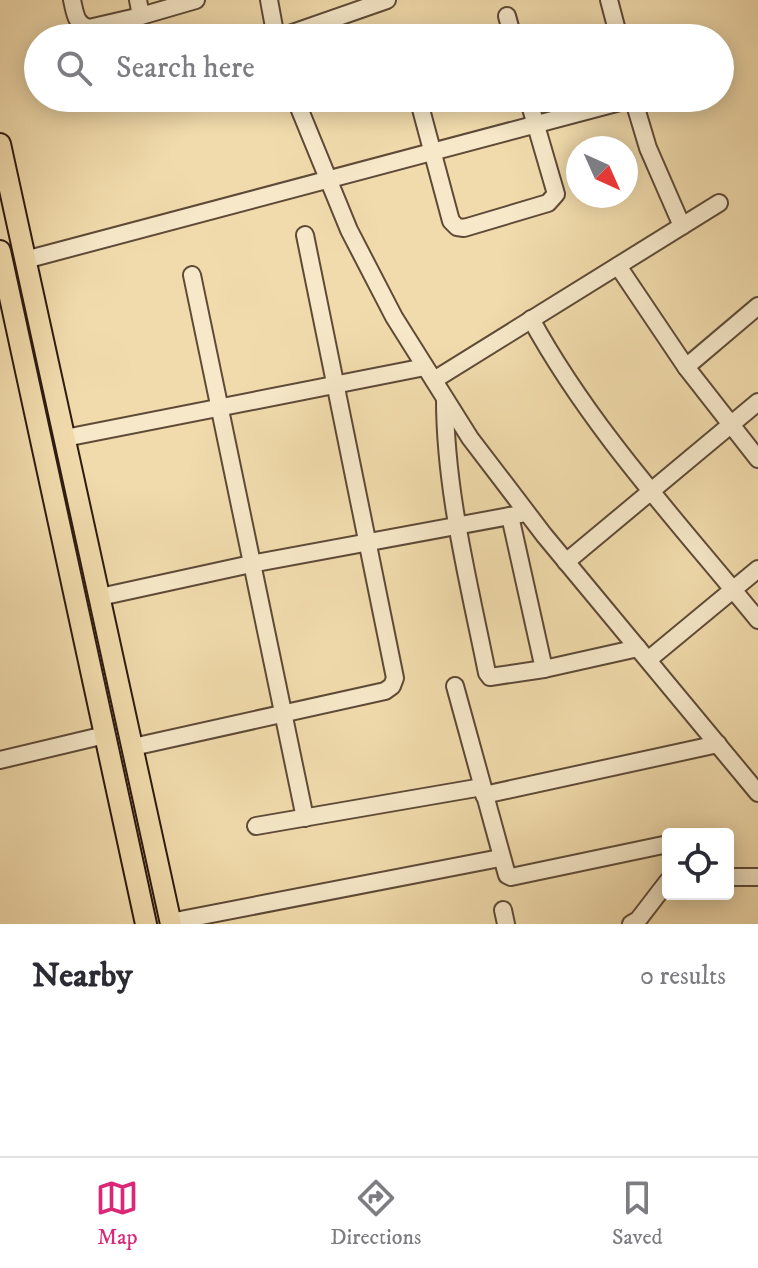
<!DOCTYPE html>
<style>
body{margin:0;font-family:"IM FELL DW Pica",serif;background:#f7f7f7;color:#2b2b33}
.controls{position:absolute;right:24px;bottom:24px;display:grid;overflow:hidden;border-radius:8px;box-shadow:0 4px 20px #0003}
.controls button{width:72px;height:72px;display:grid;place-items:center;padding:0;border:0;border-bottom:2px solid #e1e1e2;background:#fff;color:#2b2b33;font:40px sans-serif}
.compass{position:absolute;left:566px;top:136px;width:72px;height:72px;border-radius:50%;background:#fff;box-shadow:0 4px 20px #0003;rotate:135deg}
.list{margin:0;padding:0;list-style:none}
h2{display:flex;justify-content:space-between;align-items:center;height:104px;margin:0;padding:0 32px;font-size:34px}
h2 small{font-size:26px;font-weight:400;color:#7c7c81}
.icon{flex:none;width:44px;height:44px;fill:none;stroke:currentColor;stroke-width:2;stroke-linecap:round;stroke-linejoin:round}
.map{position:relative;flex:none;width:758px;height:924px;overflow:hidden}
.search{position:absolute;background:#fff;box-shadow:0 4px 20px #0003;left:24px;right:24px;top:24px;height:88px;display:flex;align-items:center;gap:20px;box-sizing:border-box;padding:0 28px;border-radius:44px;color:#7c7c81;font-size:30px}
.sheet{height:232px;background:#fff}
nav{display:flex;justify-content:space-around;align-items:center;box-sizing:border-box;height:112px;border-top:2px solid #e1e1e2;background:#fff;font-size:22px;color:#7c7c81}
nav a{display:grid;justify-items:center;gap:4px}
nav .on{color:#db2777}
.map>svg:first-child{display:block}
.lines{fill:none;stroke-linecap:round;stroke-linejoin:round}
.minor-casing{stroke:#5e4a37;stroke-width:20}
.major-casing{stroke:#2d1910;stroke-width:24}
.minor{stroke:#f6e8c9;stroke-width:16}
.major{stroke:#f1dbac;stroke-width:20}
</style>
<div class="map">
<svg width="758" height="924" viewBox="0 0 758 924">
<rect width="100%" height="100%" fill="#f1dbac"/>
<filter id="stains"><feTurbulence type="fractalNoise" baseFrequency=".0025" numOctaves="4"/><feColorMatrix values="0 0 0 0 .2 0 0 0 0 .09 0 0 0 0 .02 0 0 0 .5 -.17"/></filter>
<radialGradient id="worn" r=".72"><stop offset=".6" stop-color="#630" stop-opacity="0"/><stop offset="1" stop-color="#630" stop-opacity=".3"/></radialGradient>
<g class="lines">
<defs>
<g id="minor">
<path d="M 72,0 C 75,12 75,24 89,28 L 141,16 L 196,0"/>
<polyline points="138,0 141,16"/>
<polyline points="269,0 276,38"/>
<polyline points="609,0 619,38"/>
<polyline points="507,16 513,38"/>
<polyline points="278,38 387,0"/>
<polyline points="295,98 349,230 394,317 470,438 544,535 758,793"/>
<polyline points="418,98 451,221 457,227 464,228 548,203 556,194 528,98"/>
<polyline points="633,98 648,148 682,226"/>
<polyline points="25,260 635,98"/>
<polyline points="618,266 686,367 758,459"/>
<polyline points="192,275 305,818"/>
<path d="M 531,319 C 591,429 679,523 758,620"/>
<polyline points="686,367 758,306"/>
<polyline points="434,380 719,203"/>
<path d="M 445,399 C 445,491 469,583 487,673 L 490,677 L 544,669 L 638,648"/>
<polyline points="65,438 425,367"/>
<polyline points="510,516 544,669"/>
<polyline points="566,562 758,402"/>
<polyline points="100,597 251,564 526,513"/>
<polyline points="648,660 758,569"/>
<polyline points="455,686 507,875 511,877 668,844"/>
<polyline points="133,747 385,691 392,686 395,678 305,235"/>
<polyline points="0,760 105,735"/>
<polyline points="484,795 718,744"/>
<polyline points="256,826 482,787"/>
<polyline points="728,877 758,877"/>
<polyline points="503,910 506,924"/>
<polyline points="170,922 500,858"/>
<polyline points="631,924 638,920 668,881"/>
</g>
<g id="major">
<polyline points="0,144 171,924"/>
<polyline points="0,251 146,924"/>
</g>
</defs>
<!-- minor casing -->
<use href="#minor" class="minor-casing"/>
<!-- major casing -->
<use href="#major" class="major-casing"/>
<!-- minor -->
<use href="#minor" class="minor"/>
<!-- major -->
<use href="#major" class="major"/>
</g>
<rect width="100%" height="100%" filter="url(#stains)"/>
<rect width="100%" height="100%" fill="url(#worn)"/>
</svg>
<div class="controls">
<button><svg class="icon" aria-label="locate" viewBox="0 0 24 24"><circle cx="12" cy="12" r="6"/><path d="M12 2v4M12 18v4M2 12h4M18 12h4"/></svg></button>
</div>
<svg class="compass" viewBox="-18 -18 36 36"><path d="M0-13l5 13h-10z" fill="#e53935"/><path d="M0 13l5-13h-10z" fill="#7c7c81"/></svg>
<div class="search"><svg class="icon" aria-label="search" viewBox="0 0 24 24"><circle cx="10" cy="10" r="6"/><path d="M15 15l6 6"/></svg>Search here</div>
</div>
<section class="sheet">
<h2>Nearby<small>0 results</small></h2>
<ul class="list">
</ul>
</section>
<nav>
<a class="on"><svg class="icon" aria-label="map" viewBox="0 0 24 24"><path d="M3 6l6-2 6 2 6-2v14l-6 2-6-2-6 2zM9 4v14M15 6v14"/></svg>Map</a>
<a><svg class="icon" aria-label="directions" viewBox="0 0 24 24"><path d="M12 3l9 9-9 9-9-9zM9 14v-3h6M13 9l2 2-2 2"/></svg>Directions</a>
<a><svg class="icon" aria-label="saved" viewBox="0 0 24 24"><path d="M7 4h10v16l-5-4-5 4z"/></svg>Saved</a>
</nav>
